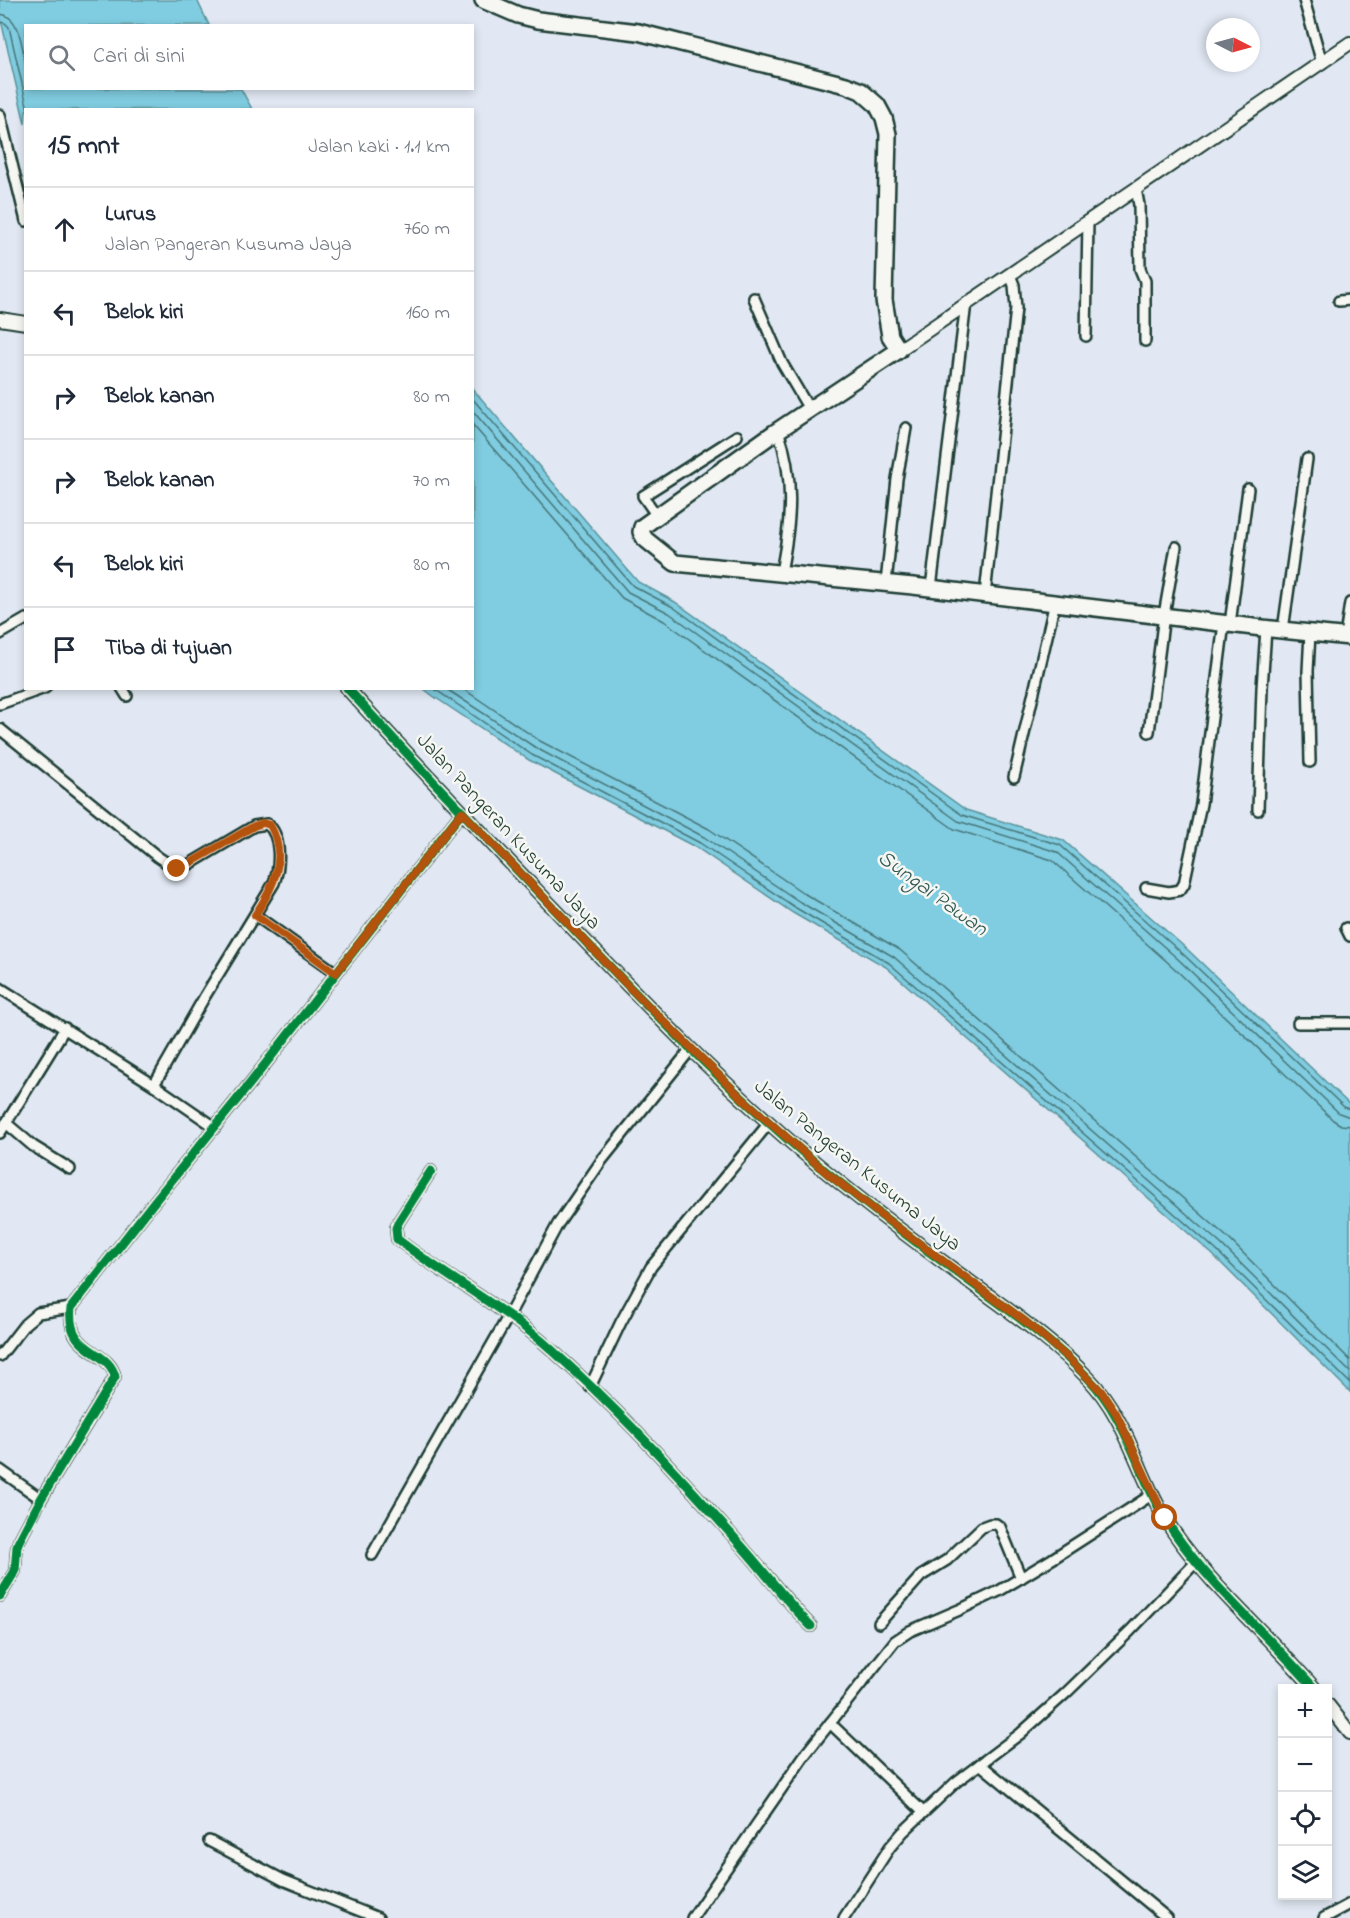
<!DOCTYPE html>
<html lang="id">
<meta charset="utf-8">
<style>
body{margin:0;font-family:"Indie Flower",sans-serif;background:#f6f6f7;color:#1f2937}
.controls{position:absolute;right:18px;bottom:18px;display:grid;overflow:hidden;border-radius:0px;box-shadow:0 3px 9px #0003}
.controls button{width:54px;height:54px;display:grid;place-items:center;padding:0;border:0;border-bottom:2px solid #e0e1e3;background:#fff;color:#1f2937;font:30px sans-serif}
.compass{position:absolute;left:1206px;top:18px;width:54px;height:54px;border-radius:50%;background:#fff;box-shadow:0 3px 9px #0003;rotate:96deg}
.stop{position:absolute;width:18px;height:18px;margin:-14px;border:4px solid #b45309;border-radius:50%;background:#fff}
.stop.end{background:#b45309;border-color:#fff;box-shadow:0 2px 6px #0008}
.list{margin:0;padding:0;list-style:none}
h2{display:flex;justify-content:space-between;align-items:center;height:78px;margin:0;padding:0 24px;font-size:26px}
h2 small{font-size:20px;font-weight:400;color:#747a83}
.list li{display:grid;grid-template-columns:39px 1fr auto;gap:18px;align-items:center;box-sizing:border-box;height:84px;padding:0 24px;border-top:2px solid #e0e1e3}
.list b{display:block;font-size:22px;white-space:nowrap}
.list p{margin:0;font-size:20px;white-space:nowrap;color:#747a83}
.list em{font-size:20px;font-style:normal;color:#747a83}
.icon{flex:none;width:33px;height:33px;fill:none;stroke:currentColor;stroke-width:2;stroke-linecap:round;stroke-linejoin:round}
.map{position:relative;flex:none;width:1350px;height:1918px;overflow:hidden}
.search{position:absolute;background:#fff;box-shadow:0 3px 9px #0003;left:24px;top:24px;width:450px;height:66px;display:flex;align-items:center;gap:15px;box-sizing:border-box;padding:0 21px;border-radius:0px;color:#747a83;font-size:22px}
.panel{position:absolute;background:#fff;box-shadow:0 3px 9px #0003;left:24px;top:108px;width:450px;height:582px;border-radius:0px}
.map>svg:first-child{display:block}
.water{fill:#80cce0;stroke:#59939b;stroke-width:1.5}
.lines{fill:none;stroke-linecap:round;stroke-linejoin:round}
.shore{stroke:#467679;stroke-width:1.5}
.minor-casing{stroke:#1f3d34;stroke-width:14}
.tertiary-casing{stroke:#1f3d34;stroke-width:16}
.primary-casing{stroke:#1f3d34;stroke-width:20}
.minor{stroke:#f6f6f2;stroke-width:9}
.tertiary{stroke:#f6f6f2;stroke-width:12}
.primary{stroke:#f6f6f2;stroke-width:15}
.cycleway-casing{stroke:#f6f6f2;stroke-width:13}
.cycleway{stroke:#00873e;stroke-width:9}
.route{stroke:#b45309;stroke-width:8}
.labels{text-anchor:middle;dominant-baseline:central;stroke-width:5;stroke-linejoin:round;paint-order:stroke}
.street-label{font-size:21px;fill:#1f3d34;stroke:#f6f6f2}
.water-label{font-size:22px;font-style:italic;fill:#325a56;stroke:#f6f6f2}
</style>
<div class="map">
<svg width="1350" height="1918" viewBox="0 0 1350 1918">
<rect width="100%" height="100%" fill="#e1e8f3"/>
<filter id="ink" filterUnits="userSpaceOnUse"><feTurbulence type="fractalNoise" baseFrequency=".0167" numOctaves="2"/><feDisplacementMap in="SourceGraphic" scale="12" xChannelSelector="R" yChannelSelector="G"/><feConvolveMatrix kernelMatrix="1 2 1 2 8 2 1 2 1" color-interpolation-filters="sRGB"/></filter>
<g filter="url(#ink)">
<!-- water -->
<g class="water">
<polygon points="0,0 197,0 209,25 26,26 26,88 241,89 252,109 26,110 25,124 0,16"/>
<polygon points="473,389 638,582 675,602 966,810 1063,840 1188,950 1350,1105 1350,1392 1212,1254 886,967 793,913 697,848 529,760 433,696 424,689 472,688"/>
</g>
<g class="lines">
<!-- shore -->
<g class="shore">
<path d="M 0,14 C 21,16 22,49 26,66"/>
<polyline points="0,22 5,23 9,27 28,110"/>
<polyline points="472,398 633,586 673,607 962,815 1060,845 1184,955 1344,1107 1350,1109"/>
<polyline points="472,410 628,592 669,613 958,821 1057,852 1179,960 1339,1113 1350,1117"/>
<polyline points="472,424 622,598 664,621 954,829 1052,860 1173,967 1333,1120 1341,1125 1350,1126"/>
<polyline points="433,688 532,755 700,843 796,908 889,963 1216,1250 1350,1383"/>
<polyline points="445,688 536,748 704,837 800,902 894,957 1221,1244 1350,1372"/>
<polyline points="462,688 540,741 709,829 805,894 900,950 1227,1237 1350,1360"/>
</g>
<defs>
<g id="minor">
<polyline points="1304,0 1322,63"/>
<polyline points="0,115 26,221"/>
<polyline points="1136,189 1139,205 1140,269 1145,281 1145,341"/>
<polyline points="754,298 782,363 809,409"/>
<polyline points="1339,301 1350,300"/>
<polyline points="1086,336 1088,221"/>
<path d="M 778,430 C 795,479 791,522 781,572"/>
<polyline points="657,516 643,496 737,436"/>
<polyline points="886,583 897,479 906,428"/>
<polyline points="931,588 966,303"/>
<polyline points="985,595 1016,308 1014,285 1010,275"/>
<polyline points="1230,624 1248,489"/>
<polyline points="1283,630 1307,459"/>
<polyline points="1310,633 1308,671 1310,762"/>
<polyline points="0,634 26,619"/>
<polyline points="1345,636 1350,603"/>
<polyline points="122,688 127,696"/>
<polyline points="0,704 45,688"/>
<path d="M 0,729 L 158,857 L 176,869 L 183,868 L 254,826 L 267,824 C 282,835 280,867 274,883 L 205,996 L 154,1085"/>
<polyline points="1149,732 1164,615 1176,547"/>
<polyline points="1014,777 1055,602"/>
<polyline points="1258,810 1262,688 1266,629"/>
<polyline points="1146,888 1169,892 1180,890 1184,884 1201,804 1224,623"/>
<polyline points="255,915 336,973"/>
<polyline points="1346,928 1350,936"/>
<polyline points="0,988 154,1085 215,1127"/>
<polyline points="1298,1023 1350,1023"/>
<polyline points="6,1123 33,1146 70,1169"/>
<polyline points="0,1133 65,1028"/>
<path d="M 431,1171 L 399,1221 L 396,1228 L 397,1239 C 447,1278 504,1307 552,1350 C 621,1412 685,1481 745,1550 C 767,1575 787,1602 811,1626"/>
<polyline points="0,1356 25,1324 38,1313 71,1308"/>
<polyline points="590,1387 621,1322 651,1267 769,1123"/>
<polyline points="0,1470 41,1499"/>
<polyline points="372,1555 509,1315 558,1224 602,1160 691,1049"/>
<path d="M 0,1596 L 15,1571 L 17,1546 L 19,1541 L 41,1499 L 115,1377 C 109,1348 66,1354 71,1308 L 154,1202 L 252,1081 L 462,812"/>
<polyline points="879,1623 921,1576 947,1560 982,1527 990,1524 996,1524 1000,1527 1021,1578"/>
<polyline points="830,1723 923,1812"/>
<polyline points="980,1764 1167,1918"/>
<polyline points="209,1841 283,1880 378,1918"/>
<polyline points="692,1918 804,1756 895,1641 910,1631 959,1610 999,1591 1052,1559 1153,1494"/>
<polyline points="844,1918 890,1847 903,1832 956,1782 1020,1734 1066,1693 1130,1631 1197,1561"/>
<polyline points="1324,1918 1350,1904"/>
</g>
<g id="tertiary">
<polyline points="0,319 26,323"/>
<polyline points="899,350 1350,43"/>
<path d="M 347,688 C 410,758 475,826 540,894 C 620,977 698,1061 785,1137 C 838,1183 894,1226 951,1268 C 998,1303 1047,1335 1088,1378 C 1130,1421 1139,1482 1173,1531 C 1213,1589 1268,1635 1314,1688"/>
<polyline points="1328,1705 1350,1733"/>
</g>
<polyline id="primary" points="483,0 518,15 538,20 638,32 846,85 861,91 877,105 884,118 888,134 884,300 890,336 899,350 774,433 642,527 641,532 645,539 675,563 913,586 1262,628 1350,637"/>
</defs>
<!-- minor casing -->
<use href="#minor" class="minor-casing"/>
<!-- tertiary casing -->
<use href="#tertiary" class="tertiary-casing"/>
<!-- primary casing -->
<use href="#primary" class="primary-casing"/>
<!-- minor -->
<use href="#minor" class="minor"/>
<!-- tertiary -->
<use href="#tertiary" class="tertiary"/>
<!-- primary -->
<use href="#primary" class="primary"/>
<defs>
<g id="cycleway">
<path d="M 347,688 C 410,758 475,826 540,894 C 620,977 698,1061 785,1137 C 838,1183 894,1226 951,1268 C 998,1303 1047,1335 1088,1378 C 1130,1421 1139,1482 1173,1531 C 1213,1589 1268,1635 1314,1688"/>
<path d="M 431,1171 L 399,1221 L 396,1228 L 397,1239 C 447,1278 504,1307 552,1350 C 621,1412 685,1481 745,1550 C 767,1575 787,1602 811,1626"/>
<path d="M 0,1596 L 15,1571 L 17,1546 L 19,1541 L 41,1499 L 115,1377 C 109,1348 66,1354 71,1308 L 154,1202 L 252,1081 L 462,812"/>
</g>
</defs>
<!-- cycleway casing -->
<use href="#cycleway" class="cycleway-casing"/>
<!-- cycleway -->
<use href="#cycleway" class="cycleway"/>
</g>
</g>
<g class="lines" filter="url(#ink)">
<!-- route -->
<path class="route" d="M 177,869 L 192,862 L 254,826 L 263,823 L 270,825 C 288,857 274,887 255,915 L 336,973 L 462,812 L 631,989 L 743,1099 L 827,1173 L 882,1216 L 1026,1322 L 1068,1358 L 1101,1391 L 1116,1413 L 1165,1518"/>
</g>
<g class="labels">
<!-- street labels -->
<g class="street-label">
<text transform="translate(508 832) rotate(47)">Jalan Pangeran Kusuma Jaya</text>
<text transform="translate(857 1166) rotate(39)">Jalan Pangeran Kusuma Jaya</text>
</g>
<!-- water labels -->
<g class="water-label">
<text transform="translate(932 894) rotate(36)">Sungai Pawan</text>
</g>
</g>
</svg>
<div class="controls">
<button>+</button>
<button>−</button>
<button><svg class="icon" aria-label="locate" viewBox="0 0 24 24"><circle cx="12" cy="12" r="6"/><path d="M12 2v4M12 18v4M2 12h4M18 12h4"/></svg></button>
<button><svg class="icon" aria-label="layers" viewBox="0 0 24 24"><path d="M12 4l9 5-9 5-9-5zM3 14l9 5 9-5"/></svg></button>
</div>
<svg class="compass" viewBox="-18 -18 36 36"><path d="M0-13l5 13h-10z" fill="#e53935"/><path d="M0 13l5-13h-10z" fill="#747a83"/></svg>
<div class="stop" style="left:1165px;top:1518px"></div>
<div class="stop end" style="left:177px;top:869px"></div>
<div class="search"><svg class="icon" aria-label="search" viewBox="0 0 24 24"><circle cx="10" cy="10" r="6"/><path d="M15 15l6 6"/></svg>Cari di sini</div>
<section class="panel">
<h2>15 mnt<small>Jalan kaki · 1.1 km</small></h2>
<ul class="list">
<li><svg class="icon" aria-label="ahead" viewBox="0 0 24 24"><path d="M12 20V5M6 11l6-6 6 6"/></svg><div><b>Lurus</b><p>Jalan Pangeran Kusuma Jaya</p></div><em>760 m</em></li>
<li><svg class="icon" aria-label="left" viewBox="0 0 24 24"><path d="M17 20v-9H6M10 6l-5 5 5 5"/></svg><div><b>Belok kiri</b></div><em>160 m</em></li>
<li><svg class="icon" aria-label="right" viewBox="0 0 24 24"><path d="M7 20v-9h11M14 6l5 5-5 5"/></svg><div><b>Belok kanan</b></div><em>80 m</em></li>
<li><svg class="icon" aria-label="right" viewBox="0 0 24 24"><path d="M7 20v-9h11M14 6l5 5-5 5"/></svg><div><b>Belok kanan</b></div><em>70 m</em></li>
<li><svg class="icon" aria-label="left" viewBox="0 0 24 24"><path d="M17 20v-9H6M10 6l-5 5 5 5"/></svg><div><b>Belok kiri</b></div><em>80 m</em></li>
<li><svg class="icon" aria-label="arrive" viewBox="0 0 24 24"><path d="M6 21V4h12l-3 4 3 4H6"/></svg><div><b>Tiba di tujuan</b></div></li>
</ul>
</section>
</div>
